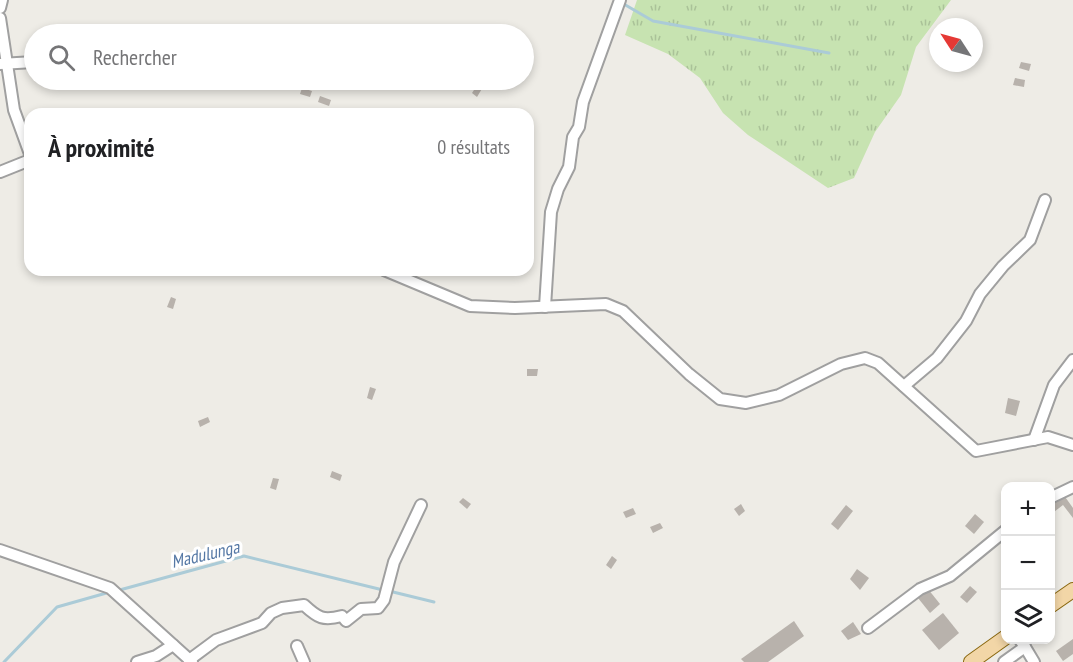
<!DOCTYPE html>
<html lang="fr">
<meta charset="utf-8">
<style>
body{margin:0;font-family:"PT Sans Narrow",sans-serif;background:#f6f6f6;color:#202124}
.controls{position:absolute;right:18px;bottom:18px;display:grid;overflow:hidden;border-radius:12px;box-shadow:0 3px 9px #0003}
.controls button{width:54px;height:54px;display:grid;place-items:center;padding:0;border:0;border-bottom:2px solid #e0e0e0;background:#fff;color:#202124;font:30px sans-serif}
.compass{position:absolute;left:929px;top:18px;width:54px;height:54px;border-radius:50%;background:#fff;box-shadow:0 3px 9px #0003;rotate:306deg}
.list{margin:0;padding:0;list-style:none}
h2{display:flex;justify-content:space-between;align-items:center;height:78px;margin:0;padding:0 24px;font-size:26px}
h2 small{font-size:20px;font-weight:400;color:#757577}
.icon{flex:none;width:33px;height:33px;fill:none;stroke:currentColor;stroke-width:2;stroke-linecap:round;stroke-linejoin:round}
.map{position:relative;flex:none;width:1073px;height:662px;overflow:hidden}
.search{position:absolute;background:#fff;box-shadow:0 3px 9px #0003;left:24px;top:24px;width:510px;height:66px;display:flex;align-items:center;gap:15px;box-sizing:border-box;padding:0 21px;border-radius:33px;color:#757577;font-size:22px}
.panel{position:absolute;background:#fff;box-shadow:0 3px 9px #0003;left:24px;top:108px;width:510px;height:168px;border-radius:18px}
.map>svg:first-child{display:block}
.grass{fill:url(#grass-tufts)}
.lines{fill:none;stroke-linecap:round;stroke-linejoin:round}
.stream{stroke:#abcbd7;stroke-width:3}
.building{fill:#b8b2ac}
.minor-casing{stroke:#a0a0a0;stroke-width:14}
.major-casing{stroke:#8a6810;stroke-width:16}
.minor{stroke:#fff;stroke-width:10}
.major{stroke:#f2d6a7;stroke-width:14}
.labels{text-anchor:middle;dominant-baseline:central;stroke-width:6;stroke-linejoin:round;paint-order:stroke}
.water-label{font-size:18px;font-style:italic;fill:#5578a5;stroke:#fff}
</style>
<div class="map">
<svg width="1073" height="662" viewBox="0 0 1073 662">
<defs>
<pattern id="grass-tufts" width="24" height="20" patternUnits="userSpaceOnUse" patternTransform="scale(1.5)"><rect width="24" height="20" fill="#c7e3b1"/><path d="M3 7l-1-3M5 7V3M7 7l1-3M15 17l-1-3M17 17v-4M19 17l1-3" fill="none" stroke="#aac298"/></pattern>
</defs>
<rect width="100%" height="100%" fill="#eeece6"/>
<!-- grass -->
<polygon class="grass" points="637,0 951,0 916,47 901,95 875,132 854,178 828,188 748,135 723,113 700,78 668,54 625,35"/>
<g class="lines">
<!-- stream -->
<g class="stream">
<polyline points="622,3 653,21 829,53"/>
<polyline points="116,591 244,556 383,590"/>
<polyline points="389,591 434,602"/>
<polyline points="4,662 57,607 110,592"/>
</g>
</g>
<!-- building -->
<g class="building">
<polygon points="1021,62 1031,64 1029,71 1019,68"/>
<polygon points="1015,78 1025,80 1024,87 1013,85"/>
<polygon points="478,84 483,87 477,97 472,93"/>
<polygon points="302,88 312,91 310,97 300,94"/>
<polygon points="320,96 331,100 329,106 318,102"/>
<polygon points="171,297 176,299 173,309 167,307"/>
<polygon points="527,369 538,369 537,376 527,376"/>
<polygon points="370,387 376,389 372,400 367,398"/>
<polygon points="1008,398 1020,401 1016,416 1005,413"/>
<polygon points="208,417 210,422 200,427 198,421"/>
<polygon points="332,471 342,475 340,481 330,477"/>
<polygon points="273,478 279,479 276,490 270,488"/>
<polygon points="1063,494 1073,508 1073,518 1063,505 1050,515 1050,503"/>
<polygon points="463,498 471,504 467,509 459,502"/>
<polygon points="741,504 745,511 739,516 734,509"/>
<polygon points="846,505 853,511 838,530 831,524"/>
<polygon points="633,508 636,514 626,518 623,512"/>
<polygon points="975,514 984,522 974,534 965,526"/>
<polygon points="660,523 663,528 653,533 650,527"/>
<polygon points="612,556 617,560 611,569 606,565"/>
<polygon points="857,569 869,578 860,590 850,579"/>
<polygon points="970,586 977,592 967,603 960,597"/>
<polygon points="928,589 940,604 930,613 918,598"/>
<polygon points="943,613 959,633 939,650 922,630"/>
<polygon points="794,621 804,636 768,662 744,662 741,659"/>
<polygon points="853,622 861,634 848,640 841,631"/>
<polygon points="1073,639 1073,654 1063,661 1056,651"/>
</g>
<g class="lines">
<defs>
<g id="minor">
<polyline points="0,8 2,0"/>
<polyline points="0,18 14,110 30,154"/>
<polyline points="0,64 34,62"/>
<polyline points="0,172 30,160"/>
<polyline points="384,270 470,306 515,308 606,304 623,311 689,374 720,399 746,403 779,395 841,364 865,358 878,363 976,451 1048,437 1073,445"/>
<polyline points="545,307 551,212 558,189 569,167 573,137 579,127 583,102 620,0"/>
<polyline points="904,386 937,358 966,321 980,294 1003,266 1030,240 1045,200"/>
<polyline points="1034,440 1054,385 1073,360"/>
<polyline points="1050,498 1073,487"/>
<polyline points="0,550 110,588 192,662"/>
<polyline points="868,628 920,589 950,576 1006,530"/>
<polyline points="297,646 304,662"/>
<polyline points="1025,647 1034,662"/>
<path d="M 189,660 L 216,640 L 262,623 L 271,613 L 282,608 L 304,605 C 318,618 323,621 342,616 L 346,621 L 361,609 L 378,608 L 384,600 L 394,562 L 421,505"/>
<polyline points="137,662 156,656 173,645"/>
<polyline points="1004,662 1025,647 1020,640"/>
</g>
<g id="major">
<polyline points="1050,606 1073,590"/>
<polyline points="971,662 1006,637"/>
</g>
</defs>
<!-- minor casing -->
<use href="#minor" class="minor-casing"/>
<!-- major casing -->
<use href="#major" class="major-casing"/>
<!-- minor -->
<use href="#minor" class="minor"/>
<!-- major -->
<use href="#major" class="major"/>
</g>
<g class="labels">
<!-- water labels -->
<g class="water-label">
<text transform="translate(205 554) rotate(-13)">Madulunga</text>
</g>
</g>
</svg>
<div class="controls">
<button>+</button>
<button>−</button>
<button><svg class="icon" aria-label="layers" viewBox="0 0 24 24"><path d="M12 4l9 5-9 5-9-5zM3 14l9 5 9-5"/></svg></button>
</div>
<svg class="compass" viewBox="-18 -18 36 36"><path d="M0-13l5 13h-10z" fill="#e53935"/><path d="M0 13l5-13h-10z" fill="#757577"/></svg>
<div class="search"><svg class="icon" aria-label="search" viewBox="0 0 24 24"><circle cx="10" cy="10" r="6"/><path d="M15 15l6 6"/></svg>Rechercher</div>
<section class="panel">
<h2>À proximité<small>0 résultats</small></h2>
<ul class="list">
</ul>
</section>
</div>
